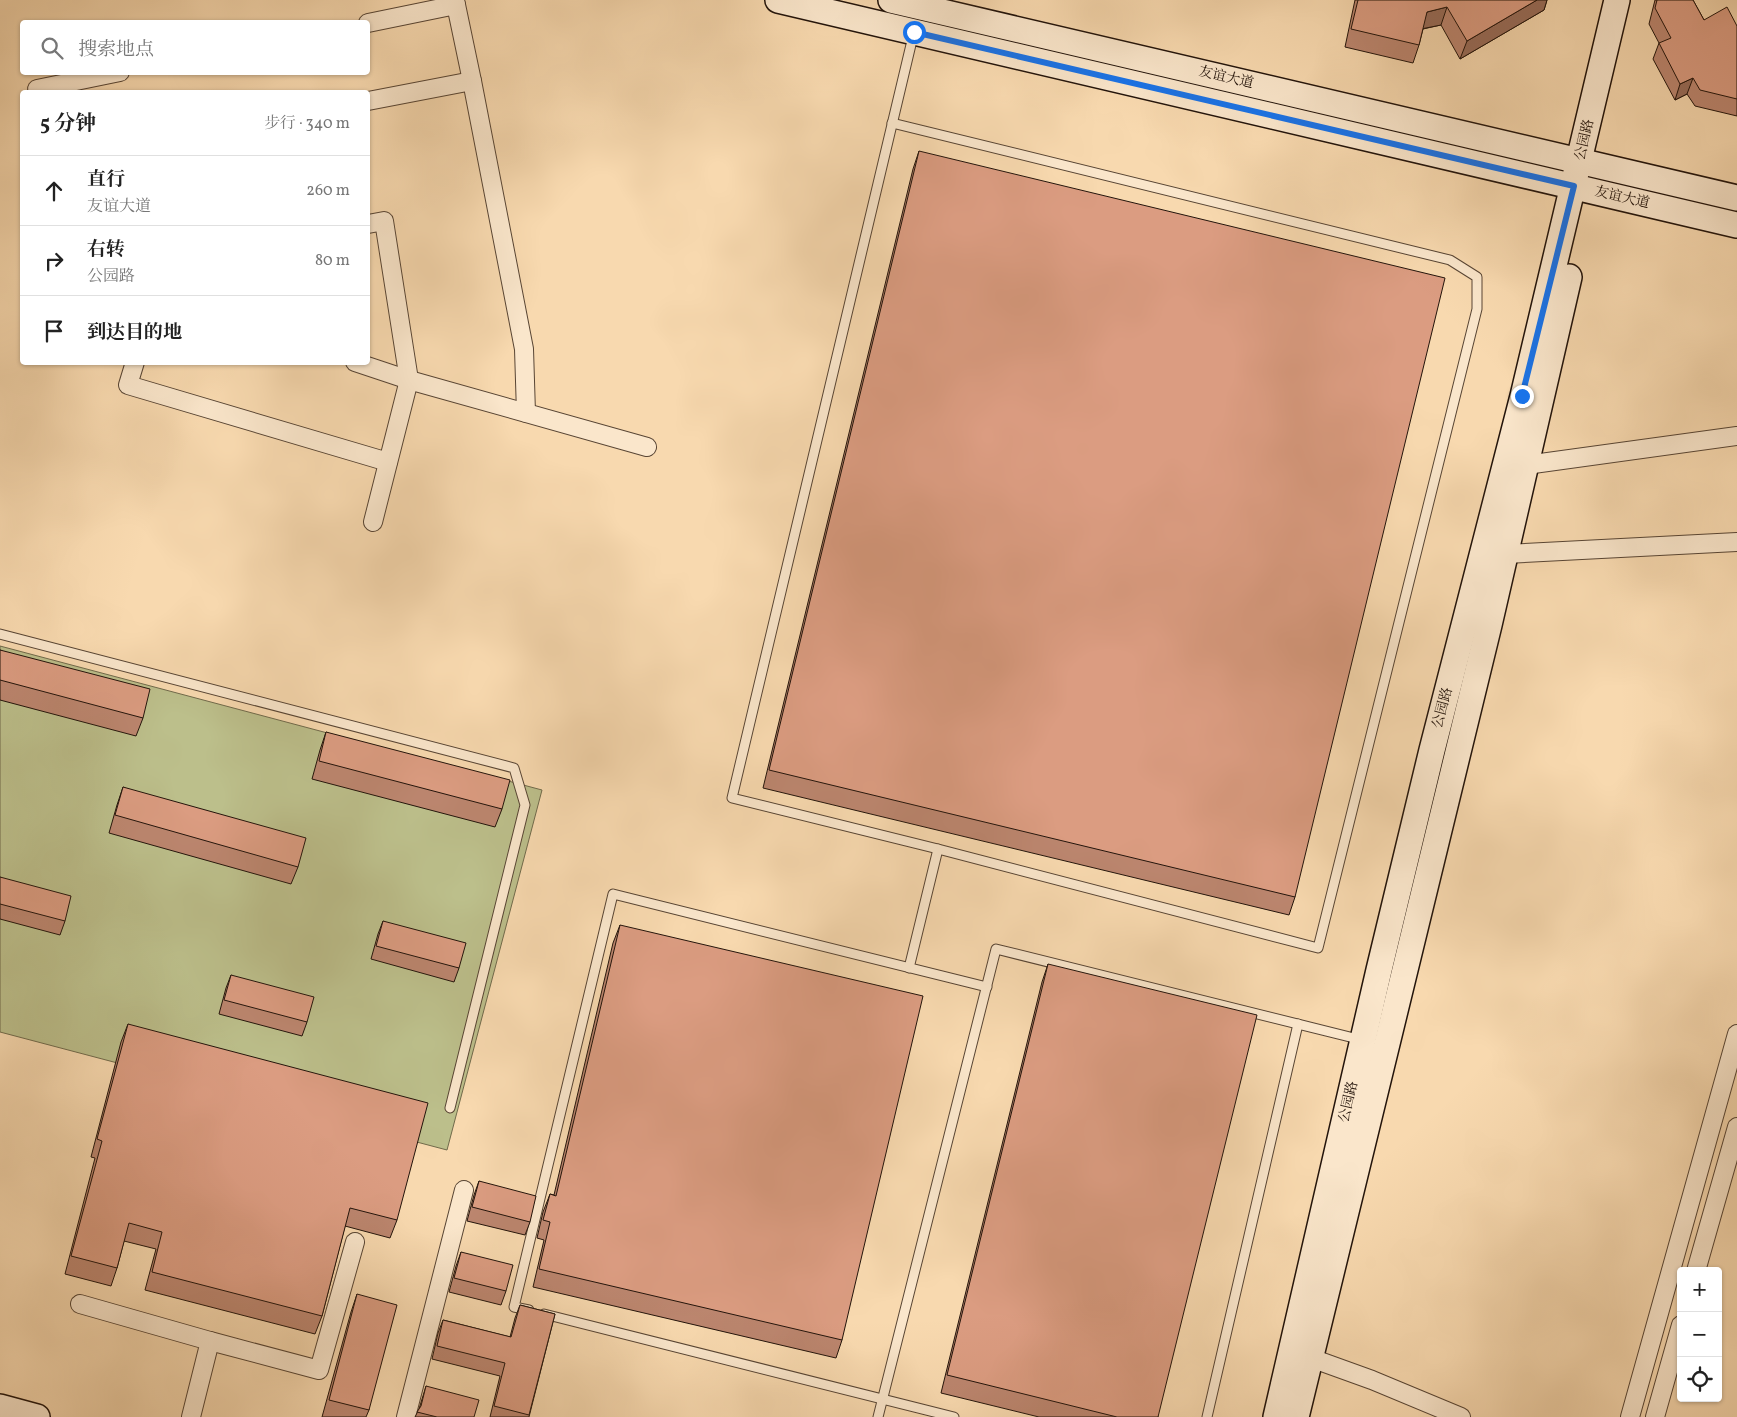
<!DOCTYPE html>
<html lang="zh">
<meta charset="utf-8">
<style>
body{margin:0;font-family:Vollkorn,"Noto Serif SC",serif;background:#f6f6f6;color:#222}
.controls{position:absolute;right:15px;bottom:15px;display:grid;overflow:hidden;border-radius:5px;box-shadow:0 1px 4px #0004}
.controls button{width:45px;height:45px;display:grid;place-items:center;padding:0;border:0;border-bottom:1px solid #e0e0e0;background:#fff;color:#222;font:25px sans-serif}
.stop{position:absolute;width:15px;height:15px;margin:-11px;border:4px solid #1a73e8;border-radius:50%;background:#fff}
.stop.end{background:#1a73e8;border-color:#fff;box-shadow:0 1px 5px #0008}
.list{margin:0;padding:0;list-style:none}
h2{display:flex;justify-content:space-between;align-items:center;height:65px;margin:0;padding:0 20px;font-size:21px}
h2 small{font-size:16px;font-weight:400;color:#767676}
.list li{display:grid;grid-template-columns:32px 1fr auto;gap:15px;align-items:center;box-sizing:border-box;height:70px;padding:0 20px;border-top:1px solid #e0e0e0}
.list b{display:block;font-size:19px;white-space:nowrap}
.list p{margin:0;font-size:16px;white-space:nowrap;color:#767676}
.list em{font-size:16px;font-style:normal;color:#767676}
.icon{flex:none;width:28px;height:28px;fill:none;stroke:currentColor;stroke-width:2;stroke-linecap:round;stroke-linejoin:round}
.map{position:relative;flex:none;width:1737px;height:1417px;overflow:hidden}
.search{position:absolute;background:#fff;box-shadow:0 1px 4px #0004;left:20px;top:20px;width:350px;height:55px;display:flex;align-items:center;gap:12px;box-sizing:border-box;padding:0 18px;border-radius:5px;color:#767676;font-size:19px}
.panel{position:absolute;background:#fff;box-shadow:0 1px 4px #0004;left:20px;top:90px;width:350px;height:275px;border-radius:5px}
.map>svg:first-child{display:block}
.green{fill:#bcbf8b;stroke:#706a4b}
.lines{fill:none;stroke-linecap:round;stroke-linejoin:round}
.lane-casing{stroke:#584534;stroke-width:11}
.street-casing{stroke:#584534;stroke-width:20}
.secondary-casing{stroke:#23140b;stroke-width:28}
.lane{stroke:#fae6cb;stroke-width:9}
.street{stroke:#fae6cb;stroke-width:18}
.secondary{stroke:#fae6cb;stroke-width:25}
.wall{fill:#bc866f;stroke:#23140b}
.shaded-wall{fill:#996d5a;stroke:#23140b}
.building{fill:#db9c81;stroke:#23140b}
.route{stroke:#1a73e8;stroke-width:6}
.labels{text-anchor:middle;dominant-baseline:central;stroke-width:4;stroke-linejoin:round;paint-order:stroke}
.street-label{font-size:14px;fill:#23140b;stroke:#fae6cb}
</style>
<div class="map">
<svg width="1737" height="1417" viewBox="0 0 1737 1417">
<rect width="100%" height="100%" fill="#f8d9af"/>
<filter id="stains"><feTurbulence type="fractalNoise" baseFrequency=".004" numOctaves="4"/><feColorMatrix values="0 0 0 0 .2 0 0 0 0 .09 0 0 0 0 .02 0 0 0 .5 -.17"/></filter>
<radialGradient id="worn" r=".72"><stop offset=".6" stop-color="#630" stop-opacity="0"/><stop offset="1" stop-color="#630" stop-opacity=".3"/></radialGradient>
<!-- green -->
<polygon class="green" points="0,646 542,790 447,1150 0,1032"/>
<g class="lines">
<defs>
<g id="lane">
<polyline points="892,123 1450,260 1477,277 1477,309 1318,948 938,849"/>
<polyline points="0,634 514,768 525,805 450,1108"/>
<polyline points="909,968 938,849 732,798 914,32"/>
<polyline points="529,1310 514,1307 613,894 987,987"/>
<polyline points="544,1314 954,1417"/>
<polyline points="878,1417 996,949 1362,1040"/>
<polyline points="1207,1417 1298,1024"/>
</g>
<g id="street">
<polyline points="455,0 472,81"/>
<polyline points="368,23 456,5"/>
<polyline points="37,89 120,72"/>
<polyline points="368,101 472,81 524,349 526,413"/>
<polyline points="368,224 384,221 409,380 373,522"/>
<polyline points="135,362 128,385 388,462"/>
<polyline points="355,362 409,380 647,447"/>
<polyline points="1526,465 1737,436"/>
<polyline points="1505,554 1737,542"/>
<polyline points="1696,1271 1737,1127"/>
<polyline points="80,1304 210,1341 191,1417"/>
<polyline points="210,1341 319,1370 355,1242"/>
<polyline points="1311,1358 1372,1380 1461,1417"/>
<polyline points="406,1417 464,1190"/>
<polyline points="1630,1417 1737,1034"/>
<polyline points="1655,1417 1681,1325"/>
</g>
<g id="secondary">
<polyline points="778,0 1737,225"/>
<polyline points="891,0 1737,198"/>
<polyline points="0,1407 37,1417"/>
<polyline points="1276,1417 1379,970 1432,750 1523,396 1617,0"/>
<polyline points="1296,1417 1489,625 1569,277"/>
</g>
</defs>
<!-- lane casing -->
<use href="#lane" class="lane-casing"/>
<!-- street casing -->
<use href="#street" class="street-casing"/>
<!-- secondary casing -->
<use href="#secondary" class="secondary-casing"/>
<!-- lane -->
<use href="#lane" class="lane"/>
<!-- street -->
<use href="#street" class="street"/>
<!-- secondary -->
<use href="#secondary" class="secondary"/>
</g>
<!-- wall -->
<g class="wall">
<polygon points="1355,0 1547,0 1544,10 1460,59 1441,25 1423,29 1419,45 1413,63 1345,47"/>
<polygon points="1655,0 1693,0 1704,20 1737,26 1737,116 1695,106 1687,94 1675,100 1653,59 1659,43 1649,24"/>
<polygon points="919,151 1295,897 1289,915 763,788 913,169"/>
<polygon points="0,650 143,718 136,736 0,700"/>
<polygon points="326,732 502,809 495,827 312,779 320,750"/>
<polygon points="123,787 298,867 291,884 109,833 117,805"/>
<polygon points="0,877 65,921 60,935 0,919"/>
<polygon points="383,921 459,968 454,982 371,959 378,934"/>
<polygon points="620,925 842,1340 836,1358 533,1287 544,1240 537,1238 543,1212 550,1194 554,1195 613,943"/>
<polygon points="1048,964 1158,1417 1039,1417 941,1393 1042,982"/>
<polygon points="231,975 307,1022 302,1036 219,1014 226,988"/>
<polygon points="128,1024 397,1220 390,1238 345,1226 322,1316 315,1334 145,1290 156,1249 124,1241 117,1268 111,1286 65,1274 95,1158 91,1157 121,1042"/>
<polygon points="479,1181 530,1222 525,1235 467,1221 474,1195"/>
<polygon points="461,1252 506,1291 501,1305 449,1292 456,1266"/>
<polygon points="357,1294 369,1410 366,1417 322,1417 351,1312"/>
<polygon points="520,1305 555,1314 529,1417 490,1417 500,1376 432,1359 438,1333 443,1320 510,1337 515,1318"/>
<polygon points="426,1386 474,1417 415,1417 419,1409"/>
</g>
<!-- shaded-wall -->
<g class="shaded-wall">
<polygon points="1537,0 1547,0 1544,10 1460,59 1467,41"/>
<polygon points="1447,7 1441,25 1421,29 1427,12"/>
<polygon points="1693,78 1687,94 1675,100 1680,84"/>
</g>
<!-- building -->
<g class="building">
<polygon points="1358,0 1537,0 1467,41 1447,7 1427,12 1419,45 1351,29"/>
<polygon points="1657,0 1693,0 1704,20 1727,7 1737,26 1737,99 1700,90 1693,78 1680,84 1659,43 1671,38 1655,8"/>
<polygon points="919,151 1445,278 1295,897 769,770"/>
<polygon points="0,650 150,689 143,718 0,680"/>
<polygon points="326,732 510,780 502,809 319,761"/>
<polygon points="123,787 306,838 298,867 115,815"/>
<polygon points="0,877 71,896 65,921 0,904"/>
<polygon points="383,921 466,943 459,968 376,946"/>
<polygon points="620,925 923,996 842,1340 539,1269 550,1222 543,1220 550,1194 556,1196"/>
<polygon points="1048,964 1257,1015 1158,1417 1117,1417 947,1375"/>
<polygon points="231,975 314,997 307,1022 224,1000"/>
<polygon points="128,1024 428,1103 397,1220 350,1208 322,1316 152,1272 162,1232 129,1223 117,1268 71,1256 102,1141 97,1139"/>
<polygon points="479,1181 536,1196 530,1222 472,1207"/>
<polygon points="461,1252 513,1265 506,1291 454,1278"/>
<polygon points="357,1294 397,1305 369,1410 329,1400"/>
<polygon points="520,1305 555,1314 529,1415 494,1406 505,1363 437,1346 443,1320 511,1337"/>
<polygon points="426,1386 479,1400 474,1417 437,1417 417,1412 421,1406"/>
</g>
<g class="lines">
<!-- route -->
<polyline class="route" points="914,32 1574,186 1522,396"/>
</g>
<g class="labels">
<!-- street labels -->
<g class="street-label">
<text transform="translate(1226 78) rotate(13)">友谊大道</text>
<text transform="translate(1585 140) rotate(-77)">公园路</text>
<text transform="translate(1622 198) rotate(13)">友谊大道</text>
<text transform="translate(1443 708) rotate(-75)">公园路</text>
<text transform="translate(1349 1102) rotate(-77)">公园路</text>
</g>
</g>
<rect width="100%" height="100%" filter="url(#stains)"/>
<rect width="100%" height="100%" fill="url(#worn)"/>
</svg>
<div class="controls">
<button>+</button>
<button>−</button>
<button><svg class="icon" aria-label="locate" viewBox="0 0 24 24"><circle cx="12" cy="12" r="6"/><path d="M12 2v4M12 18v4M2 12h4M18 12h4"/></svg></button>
</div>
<div class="stop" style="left:914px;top:32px"></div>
<div class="stop end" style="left:1522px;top:396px"></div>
<div class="search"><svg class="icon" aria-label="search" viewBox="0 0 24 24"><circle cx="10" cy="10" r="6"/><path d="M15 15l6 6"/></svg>搜索地点</div>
<section class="panel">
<h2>5 分钟<small>步行 · 340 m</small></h2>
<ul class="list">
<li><svg class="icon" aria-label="ahead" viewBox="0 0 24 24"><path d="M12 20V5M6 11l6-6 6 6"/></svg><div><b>直行</b><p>友谊大道</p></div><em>260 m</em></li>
<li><svg class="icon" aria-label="right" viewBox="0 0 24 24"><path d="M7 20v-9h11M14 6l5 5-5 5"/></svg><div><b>右转</b><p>公园路</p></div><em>80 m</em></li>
<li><svg class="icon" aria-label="arrive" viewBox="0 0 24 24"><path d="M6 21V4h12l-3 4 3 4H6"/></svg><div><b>到达目的地</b></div></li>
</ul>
</section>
</div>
